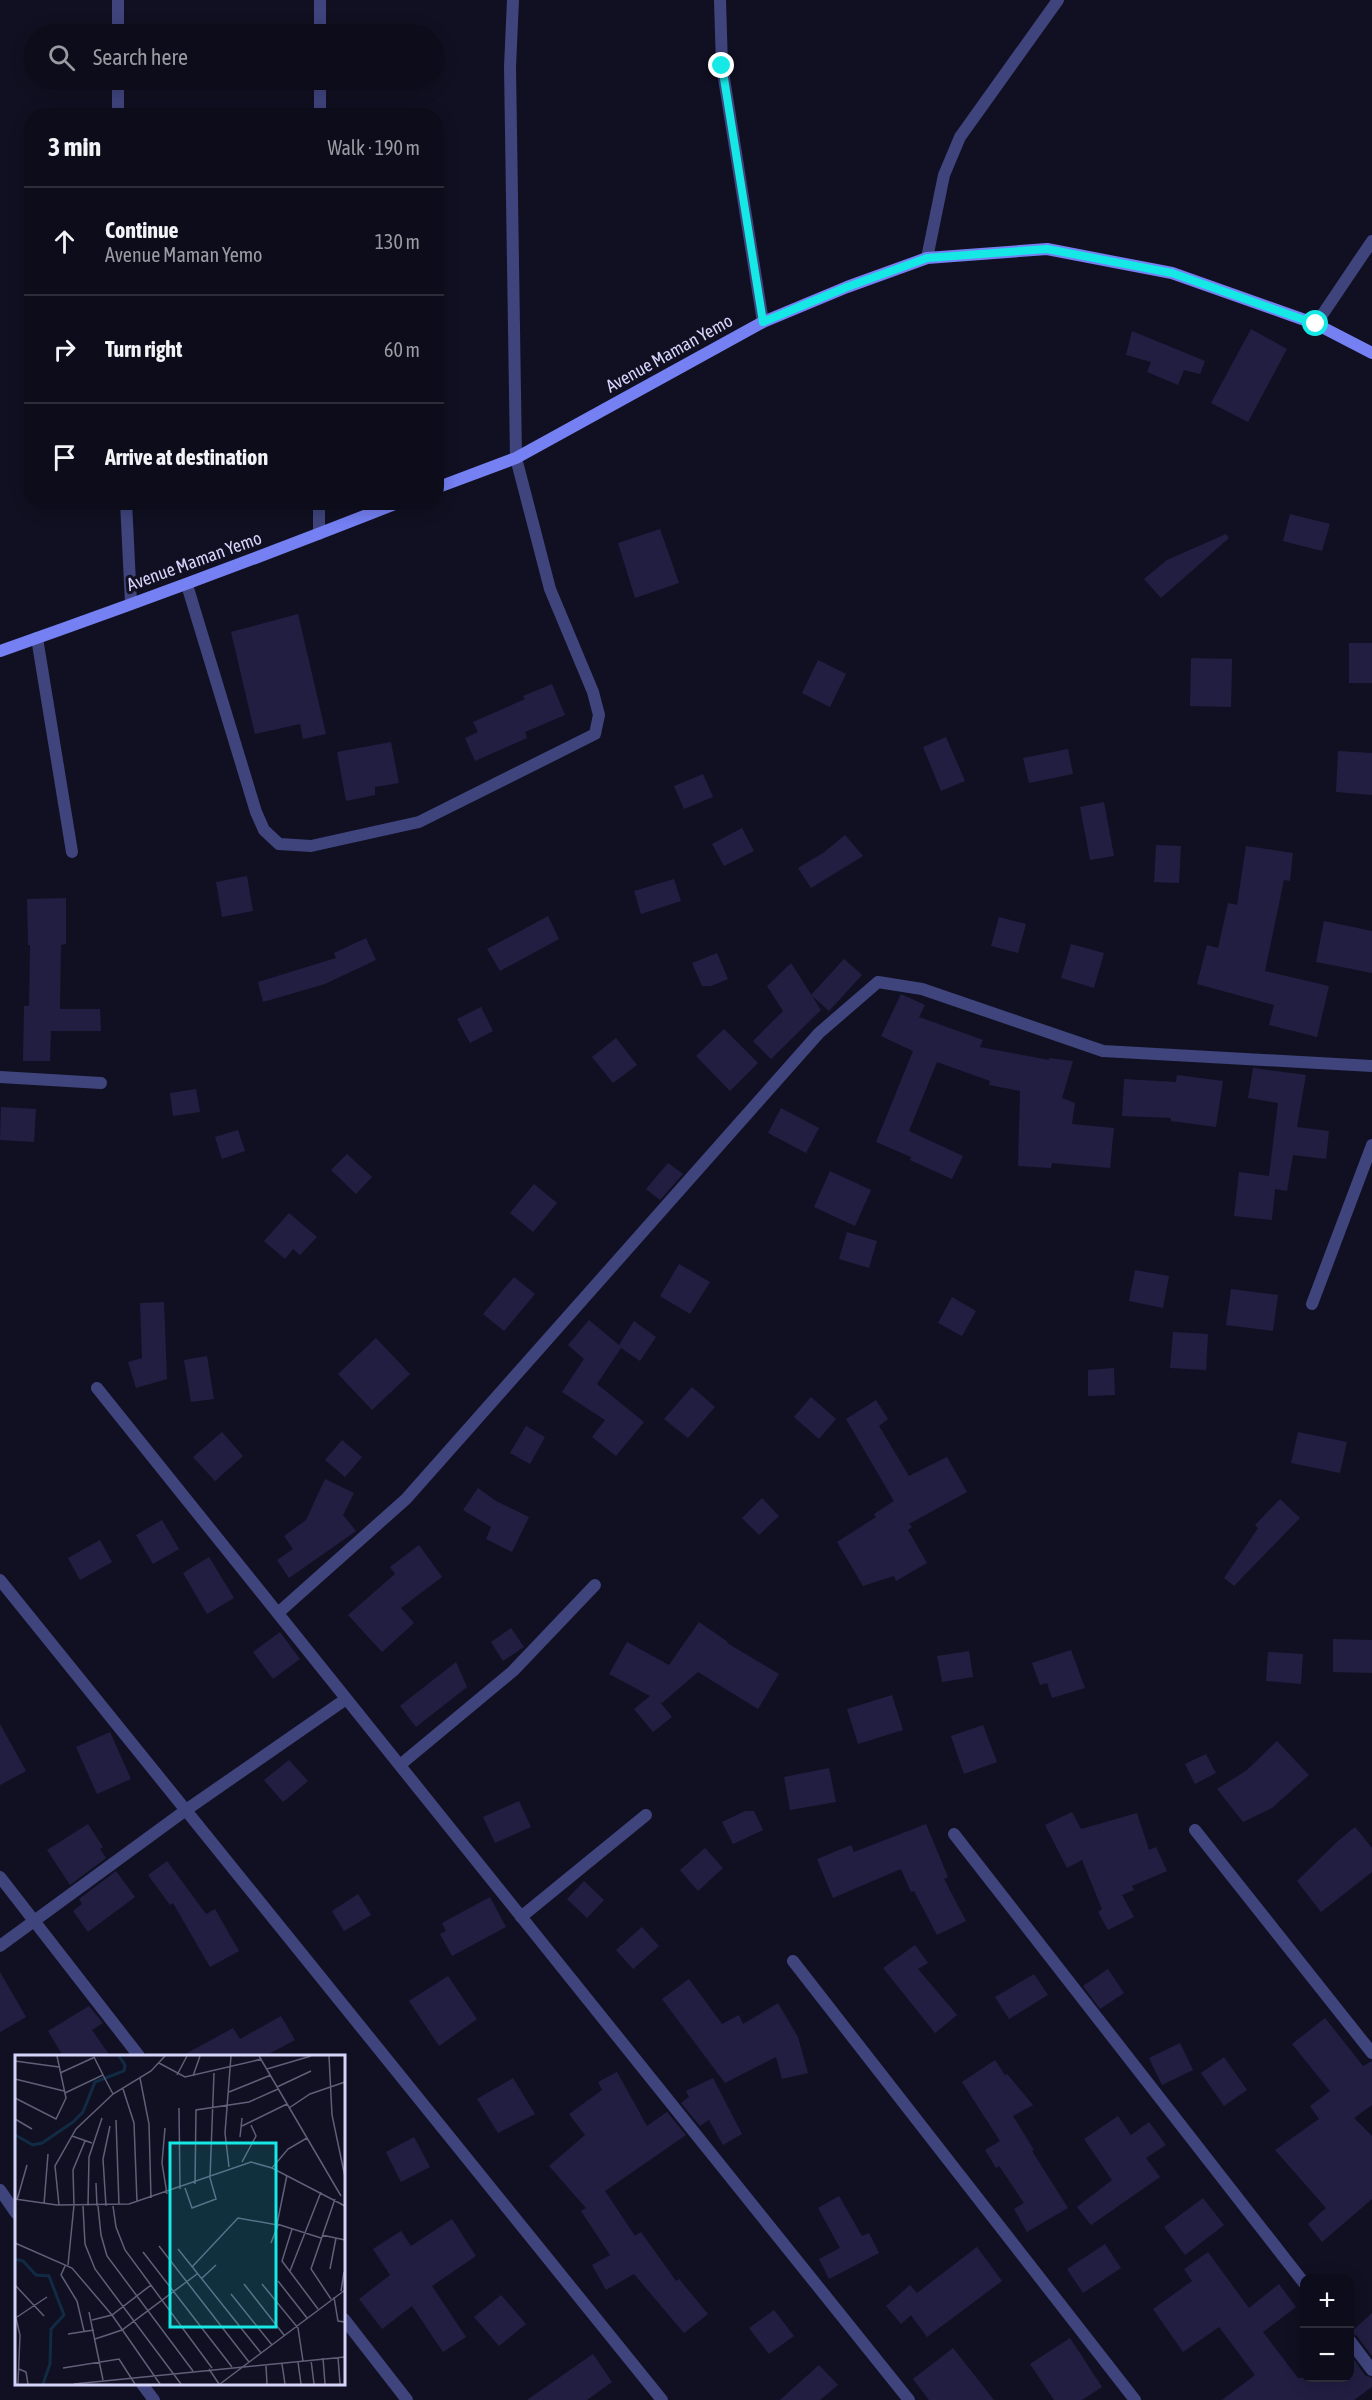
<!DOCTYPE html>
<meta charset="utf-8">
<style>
body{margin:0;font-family:"Asap Condensed",sans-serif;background:#1b1a27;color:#f1f3f6}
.controls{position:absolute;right:18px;bottom:18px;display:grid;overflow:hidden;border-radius:12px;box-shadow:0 3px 15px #0003}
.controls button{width:54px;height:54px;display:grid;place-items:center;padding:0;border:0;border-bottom:2px solid #2d2c39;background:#0d0c1a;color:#f1f3f6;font:30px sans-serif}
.stop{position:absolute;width:18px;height:18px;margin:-14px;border:4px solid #15e8e5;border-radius:50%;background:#fff}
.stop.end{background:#15e8e5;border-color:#fff;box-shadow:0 2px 6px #0008}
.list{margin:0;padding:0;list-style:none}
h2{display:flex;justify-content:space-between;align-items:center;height:78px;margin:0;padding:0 24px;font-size:26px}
h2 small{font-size:20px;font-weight:400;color:#9a9ba2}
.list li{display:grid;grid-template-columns:39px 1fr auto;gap:18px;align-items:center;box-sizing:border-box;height:108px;padding:0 24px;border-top:2px solid #2d2c39}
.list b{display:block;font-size:22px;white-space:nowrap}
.list p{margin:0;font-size:20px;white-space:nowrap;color:#9a9ba2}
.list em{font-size:20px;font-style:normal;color:#9a9ba2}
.icon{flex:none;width:33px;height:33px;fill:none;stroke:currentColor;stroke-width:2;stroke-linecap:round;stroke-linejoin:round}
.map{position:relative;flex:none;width:1372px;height:2400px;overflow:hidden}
.search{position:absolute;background:#0d0c1a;box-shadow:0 3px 15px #0003;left:24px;top:24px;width:420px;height:66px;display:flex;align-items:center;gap:15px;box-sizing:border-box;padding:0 21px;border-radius:33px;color:#9a9ba2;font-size:22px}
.panel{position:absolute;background:#0d0c1a;box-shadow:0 3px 15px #0003;left:24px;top:108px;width:420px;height:402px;border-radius:24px}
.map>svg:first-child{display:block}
.building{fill:#211e42}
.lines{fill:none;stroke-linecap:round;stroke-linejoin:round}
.lane{stroke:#3f447d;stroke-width:12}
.street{stroke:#3f447d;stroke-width:12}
.secondary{stroke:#7580f3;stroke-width:12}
.route{stroke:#15e8e5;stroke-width:8}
.labels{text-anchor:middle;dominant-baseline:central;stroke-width:6;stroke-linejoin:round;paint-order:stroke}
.street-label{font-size:18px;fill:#d5d5fb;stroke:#111022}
.inset-river{fill:none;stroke:#122b44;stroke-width:3}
.inset-road{fill:none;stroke:#5f5f79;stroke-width:1.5}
.view{fill:#15e8e5;fill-opacity:0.15;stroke:#15e8e5;stroke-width:3}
.inset-edge{fill:none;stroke:#d5d5fb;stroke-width:3}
</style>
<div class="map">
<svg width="1372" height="2400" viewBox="0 0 1372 2400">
<rect width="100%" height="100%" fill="#111022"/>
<!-- building -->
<g class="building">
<polygon points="1251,329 1287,349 1248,422 1211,403"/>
<polygon points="1132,331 1205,361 1200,374 1184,370 1178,385 1147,372 1151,362 1126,355"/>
<polygon points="1290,514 1330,524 1322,551 1283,541"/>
<polygon points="660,529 679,583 635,598 618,543"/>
<polygon points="1226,534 1229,538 1161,598 1144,579 1167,560"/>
<polygon points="298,614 326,734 303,739 300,724 255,734 231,632"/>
<rect x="1349" y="643" width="23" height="40"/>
<polygon points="1191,658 1232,659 1231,707 1190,706"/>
<polygon points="818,660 846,674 830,707 802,693"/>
<polygon points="552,684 565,715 525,732 527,738 475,761 465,738 478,732 473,722 525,699 523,696"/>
<polygon points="946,737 965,781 941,791 923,747"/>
<polygon points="391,742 399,783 375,787 375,795 346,801 337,752"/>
<polygon points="1068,749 1073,774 1029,783 1023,758"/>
<polygon points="1338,751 1372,753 1372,795 1336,792"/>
<polygon points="703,774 713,797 684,809 674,786"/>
<polygon points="1104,802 1114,856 1090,860 1080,807"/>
<polygon points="742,828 754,851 724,866 712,844"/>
<polygon points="845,835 863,856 811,888 798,868 823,853"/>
<polygon points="1156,845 1181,846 1179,883 1154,882"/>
<polygon points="1246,846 1293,853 1290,881 1284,880 1265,971 1329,986 1317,1037 1269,1025 1274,1005 1197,984 1207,945 1218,948 1228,903 1237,905"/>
<polygon points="247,876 253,911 222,917 216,882"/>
<polygon points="674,879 681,901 641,914 634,891"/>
<polygon points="66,898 66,944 61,945 60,1009 100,1009 101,1031 51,1031 50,1061 23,1061 24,1006 29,1006 30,945 28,945 27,899"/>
<polygon points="548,916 559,939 500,971 487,949"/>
<polygon points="999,917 1026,924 1018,953 991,946"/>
<polygon points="1324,921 1372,931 1372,973 1316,962"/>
<polygon points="366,938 376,960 325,984 263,1002 258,982 336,958 334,953"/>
<polygon points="1071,944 1104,953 1094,988 1061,978"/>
<polygon points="717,953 728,979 711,986 702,986 692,963"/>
<polygon points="844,959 862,975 829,1011 811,995"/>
<polygon points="791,963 821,1010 771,1059 753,1041 783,1011 767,986"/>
<polygon points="901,994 925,1005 919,1017 983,1040 980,1047 1049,1060 1049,1058 1073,1061 1062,1098 1075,1103 1072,1124 1114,1128 1110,1168 1052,1163 1051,1168 1018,1166 1020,1091 989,1085 990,1081 937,1062 909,1131 963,1156 952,1179 910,1160 911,1157 876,1142 913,1051 881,1036"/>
<polygon points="481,1007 493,1031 470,1043 457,1019"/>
<polygon points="724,1029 758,1063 730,1091 696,1056"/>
<polygon points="616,1038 637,1065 613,1083 592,1057"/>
<polygon points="1253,1068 1306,1075 1297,1127 1329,1131 1326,1159 1293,1155 1287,1191 1275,1189 1272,1220 1234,1216 1239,1172 1269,1176 1278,1103 1248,1098"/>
<polygon points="1177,1075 1223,1081 1216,1127 1171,1121 1171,1118 1122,1116 1124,1079 1176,1082"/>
<polygon points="196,1089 200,1112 173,1116 170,1093"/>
<polygon points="1,1107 36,1109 34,1142 0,1140"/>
<polygon points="781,1108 819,1128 806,1153 768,1133"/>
<polygon points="238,1130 245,1151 222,1159 215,1137"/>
<polygon points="347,1154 372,1177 356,1194 331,1170"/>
<polygon points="668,1163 683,1174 660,1200 646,1189"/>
<polygon points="830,1171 871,1190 855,1226 814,1207"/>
<polygon points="534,1184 557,1203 533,1232 510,1213"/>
<polygon points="289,1213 317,1237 300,1255 293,1249 285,1259 264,1241"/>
<polygon points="847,1232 877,1241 869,1268 839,1259"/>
<polygon points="679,1264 710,1282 690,1314 660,1296"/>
<polygon points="1135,1270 1169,1276 1163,1308 1129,1301"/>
<polygon points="514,1277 535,1294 504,1331 483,1314"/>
<polygon points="1231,1289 1278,1295 1273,1331 1226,1325"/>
<polygon points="952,1297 976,1311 962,1336 938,1323"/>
<polygon points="164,1302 167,1379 136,1388 128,1362 142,1358 140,1303"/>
<polygon points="589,1320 619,1345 634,1321 656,1337 640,1361 621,1348 597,1384 644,1422 616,1456 592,1437 605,1420 562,1392 584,1359 568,1345"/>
<polygon points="1173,1332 1208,1334 1206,1370 1170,1368"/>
<polygon points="376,1338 410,1374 372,1410 338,1374"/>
<polygon points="207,1356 214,1399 191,1402 184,1360"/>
<polygon points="1114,1368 1115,1395 1088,1396 1088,1370"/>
<polygon points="692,1387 715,1407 688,1438 664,1419"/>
<polygon points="811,1397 836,1419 819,1439 794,1417"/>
<polygon points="876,1400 888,1419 879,1426 909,1476 947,1457 967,1492 909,1524 912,1527 908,1530 927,1563 896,1581 894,1576 863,1586 837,1542 876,1517 874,1514 894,1501 846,1419"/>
<polygon points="526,1426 545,1437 530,1464 510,1453"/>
<polygon points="222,1432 243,1456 215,1481 193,1457"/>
<polygon points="1298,1432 1347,1442 1340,1473 1291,1463"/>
<polygon points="342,1440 362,1457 345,1477 325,1460"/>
<polygon points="325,1479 354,1493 343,1515 356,1531 289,1578 277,1560 293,1549 284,1536 306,1520"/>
<polygon points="478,1488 496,1501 529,1517 512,1552 486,1539 491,1527 463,1510"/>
<polygon points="762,1498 779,1516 759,1535 742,1518"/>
<polygon points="1280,1499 1300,1518 1234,1586 1224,1578 1258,1528 1255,1525"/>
<polygon points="162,1520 179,1549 153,1564 136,1535"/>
<polygon points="100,1540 112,1562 80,1580 68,1558"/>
<polygon points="419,1545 442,1577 401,1608 414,1623 382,1652 348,1615 395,1574 390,1567"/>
<polygon points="209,1557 234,1598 207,1614 183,1573"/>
<polygon points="699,1622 728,1642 727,1643 779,1674 758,1709 698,1672 662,1703 660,1702 672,1717 653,1732 634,1709 650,1696 609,1674 627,1642 669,1665"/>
<polygon points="511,1628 524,1647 503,1661 491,1642"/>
<polygon points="280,1632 300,1659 273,1679 253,1652"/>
<polygon points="1333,1639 1372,1640 1372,1673 1333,1672"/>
<polygon points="1071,1650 1085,1688 1052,1698 1047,1683 1040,1685 1032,1663"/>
<polygon points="969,1651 973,1677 942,1682 937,1656"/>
<polygon points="1268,1652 1303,1654 1301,1684 1266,1681"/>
<polygon points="456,1662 467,1687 416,1727 400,1706"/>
<polygon points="892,1695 903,1730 858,1744 847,1709"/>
<polygon points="0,1724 26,1771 0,1785"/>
<polygon points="983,1725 997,1762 964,1774 951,1736"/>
<polygon points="110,1732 131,1779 97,1794 76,1747"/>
<polygon points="1277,1741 1309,1775 1272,1808 1243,1822 1217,1789 1247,1770"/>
<polygon points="1206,1754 1216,1773 1195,1784 1185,1764"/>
<polygon points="289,1760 308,1781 283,1802 264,1780"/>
<polygon points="829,1768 836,1802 790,1810 784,1777"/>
<polygon points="519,1801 531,1827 495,1843 483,1817"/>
<polygon points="745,1811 754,1811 763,1830 733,1844 722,1822"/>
<polygon points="1072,1812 1081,1829 1137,1813 1149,1850 1156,1847 1167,1871 1132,1886 1134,1890 1122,1895 1134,1917 1108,1930 1098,1912 1102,1909 1082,1860 1067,1868 1045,1825"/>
<polygon points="88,1824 103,1847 100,1849 106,1858 70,1885 47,1850"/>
<polygon points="926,1824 948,1877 944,1879 966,1921 937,1935 914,1891 911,1892 901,1869 833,1898 817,1859 851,1845 854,1852"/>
<polygon points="1355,1827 1372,1848 1372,1872 1321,1912 1297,1881 1338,1841"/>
<polygon points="705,1848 723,1868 698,1891 680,1870"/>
<polygon points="167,1861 206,1914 215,1909 239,1951 210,1967 173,1903 170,1905 148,1875"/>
<polygon points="116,1871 135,1897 88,1932 73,1911 82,1904 79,1899"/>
<polygon points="584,1881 604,1900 587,1918 567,1899"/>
<polygon points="358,1894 371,1915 344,1931 332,1911"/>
<polygon points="490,1897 506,1927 452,1956 440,1934 446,1931 442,1923"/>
<polygon points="642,1927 659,1946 633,1969 616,1950"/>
<polygon points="915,1945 928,1963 918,1969 957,2015 935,2033 883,1968"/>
<polygon points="1108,1969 1124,1993 1100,2009 1083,1986"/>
<polygon points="0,1972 26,2017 0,2032"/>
<polygon points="1034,1974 1048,1995 1009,2019 995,1997"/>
<polygon points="448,1976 477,2019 439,2046 409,2001"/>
<polygon points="689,1979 722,2024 739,2015 743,2024 778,2003 798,2037 808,2073 782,2079 776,2057 725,2083 662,1999"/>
<polygon points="89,2006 103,2023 92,2030 110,2056 63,2056 48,2031"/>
<polygon points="281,2016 295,2040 265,2056 182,2056 233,2028 240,2039"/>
<polygon points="1325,2018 1363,2066 1372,2061 1372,2105 1354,2118 1372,2136 1372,2199 1322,2242 1308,2224 1326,2208 1275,2150 1319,2119 1310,2106 1330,2091 1292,2044"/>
<polygon points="1180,2043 1193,2070 1162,2085 1149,2058"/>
<polygon points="1224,2057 1247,2090 1224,2106 1201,2073"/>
<polygon points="995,2060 1005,2075 1007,2074 1033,2105 1013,2116 1034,2150 1032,2151 1068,2208 1027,2232 1014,2209 1024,2203 999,2166 996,2168 985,2150 1000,2141 962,2082"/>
<polygon points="617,2072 647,2126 667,2112 686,2135 605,2191 635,2236 641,2232 676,2281 679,2279 708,2314 684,2333 634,2274 606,2290 592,2265 610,2255 581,2211 586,2208 549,2166 585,2135 569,2114 602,2090 598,2082"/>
<polygon points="513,2078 535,2114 498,2133 477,2099"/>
<polygon points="713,2078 742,2134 723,2145 709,2120 700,2126 681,2103 689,2097 686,2091"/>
<polygon points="1118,2116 1131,2135 1149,2122 1166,2145 1146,2158 1160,2177 1091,2225 1077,2207 1112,2180 1084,2139"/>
<polygon points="414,2137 430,2167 401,2182 386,2152"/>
<polygon points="839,2196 862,2236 869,2233 879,2253 829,2279 819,2259 840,2248 818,2208"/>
<polygon points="1203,2198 1224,2225 1185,2255 1164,2227"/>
<polygon points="452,2219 476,2256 432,2286 466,2337 443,2352 412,2306 382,2329 359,2299 390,2275 373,2249 401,2231 411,2246"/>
<polygon points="1105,2244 1121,2268 1083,2293 1067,2269"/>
<polygon points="977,2247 1002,2281 927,2337 911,2315 901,2324 886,2306 910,2285 917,2293"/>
<polygon points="1208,2252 1249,2308 1279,2284 1296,2307 1263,2332 1298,2378 1350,2378 1350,2354 1365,2375 1372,2378 1372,2387 1354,2400 1222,2400 1255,2375 1219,2327 1183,2352 1153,2309 1192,2281 1184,2269"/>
<polygon points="501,2295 526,2324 499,2346 474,2317"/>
<polygon points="774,2310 794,2336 769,2354 749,2328"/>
<polygon points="1372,2313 1372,2356 1357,2336 1350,2333"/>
<polygon points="1070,2338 1102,2387 1082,2400 1054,2400 1030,2364"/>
<polygon points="953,2348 994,2400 929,2400 913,2379"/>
<polygon points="593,2354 612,2382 587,2400 527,2400"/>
<polygon points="819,2365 838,2385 820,2400 780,2400"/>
</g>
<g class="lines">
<!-- lane -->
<polyline class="lane" points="0,1077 101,1083"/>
<!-- street -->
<g class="street">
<polyline points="118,0 118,34"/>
<polyline points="720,0 722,66 763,322"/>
<polyline points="320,34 320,0"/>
<polyline points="118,80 118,116"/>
<polyline points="320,116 320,80"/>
<polyline points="927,258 944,175 960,137 1058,0"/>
<polyline points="1316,324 1372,241"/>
<polyline points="126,502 131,603"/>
<polyline points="319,534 319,502"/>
<polyline points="187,585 256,812 264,830 279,844 311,846 419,822 595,734 599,715 593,692 550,589 516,458 510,67 513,0"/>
<polyline points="37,638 72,852"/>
<polyline points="1312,1304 1372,1145"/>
<polyline points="97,1388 909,2400"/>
<polyline points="0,1580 662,2400"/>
<polyline points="278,1613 406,1499 819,1033 878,982 922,989 1103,1051 1372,1066"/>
<polyline points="400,1765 513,1671 595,1585"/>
<polyline points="1195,1830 1372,2053"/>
<polyline points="954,1834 1304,2283"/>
<polyline points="0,1877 139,2056"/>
<polyline points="521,1917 646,1815"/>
<polyline points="0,1946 186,1810 346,1699"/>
<polyline points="793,1961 1135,2400"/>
<polyline points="0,2190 16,2213"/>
<polyline points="344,2319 407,2400"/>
<polyline points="1350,2341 1372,2370"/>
<polyline points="142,2384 154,2400"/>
</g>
<!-- secondary -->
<g class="secondary">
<polyline points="436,488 516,458 763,322 847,287 927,258 1047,249 1172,273 1316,324 1372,353"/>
<path d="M 0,651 C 135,604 268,554 400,502"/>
</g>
</g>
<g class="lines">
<!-- route -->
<polyline class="route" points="722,66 763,322 847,287 927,258 1047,249 1172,273 1316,324"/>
</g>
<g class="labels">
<!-- street labels -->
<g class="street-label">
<text transform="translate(669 353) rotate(-29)">Avenue Maman Yemo</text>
<text transform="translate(194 561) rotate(-20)">Avenue Maman Yemo</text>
</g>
</g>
<!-- overview -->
<g transform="translate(15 2055)">
<rect width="330" height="330" fill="#111022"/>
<path class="inset-river" d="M 0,80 L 18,90 L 27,88 L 58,67 L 68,57 L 80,27 L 109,16 L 110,10 L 104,1M 0,204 L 8,206 L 21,220 L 34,221 L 49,260 L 36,274 L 35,309 L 28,329"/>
<path class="inset-road" d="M 244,1 L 326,141M 314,1 L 317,60 L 330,122M 0,6 L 44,12M 144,8 L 170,22 L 247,4M 252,14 L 296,1M 45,18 L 80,2M 88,20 L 98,39M 162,20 L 172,1M 178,21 L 185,1M 125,23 L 134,69 L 136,143M 0,24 L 49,36M 262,32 L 296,16M 108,34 L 119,68 L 122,147M 214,37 L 256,20M 50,38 L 88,20 L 79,2M 0,43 L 41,64 L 51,43 L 42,1M 164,53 L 165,134M 274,53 L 295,39 L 330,27M 0,64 L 17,74M 101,65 L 104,150M 227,71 L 272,49M 150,73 L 147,108 L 152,139M 57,81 L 77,88M 225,82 L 227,63M 227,107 L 241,81 L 236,70M 214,112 L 210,78 L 216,1M 257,113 L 273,94 L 292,83M 272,120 L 262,169 L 306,183M 81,128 L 82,151M 180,129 L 181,55 L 234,47 L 263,34M 170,133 L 177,153 L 201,144 L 195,123 L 199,18M 0,144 L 42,150 L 114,149 L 236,107 L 257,113 L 330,151M 2,145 L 12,110M 29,149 L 33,99M 44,150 L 40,111 L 61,74 L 98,39 L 136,16 L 150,1M 68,151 L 70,189 L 80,214 L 166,329M 73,151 L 74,102 L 87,63M 83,151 L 86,180 L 92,201 L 178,316M 91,151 L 88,104 L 95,71M 98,151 L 101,172 L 110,195 L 197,313M 277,174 L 267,206 L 303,254M 307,180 L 330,185M 0,188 L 57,213 L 97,260 L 145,329M 144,191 L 234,307M 163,194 L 246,298M 128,197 L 217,312M 53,210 L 59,150 L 58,115 L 70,86M 50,211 L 46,220 L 62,246 L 69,276M 177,212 L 223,163 L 263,170 L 256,188M 315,214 L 321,183M 275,216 L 306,137M 186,224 L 201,210M 263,226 L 292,263M 229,229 L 269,280M 247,229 L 283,273 L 288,306M 0,230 L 29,261M 326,236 L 329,217M 216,239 L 257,290M 319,242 L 323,266 L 330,267M 316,244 L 296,214 L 320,144M 74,257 L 88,325M 0,259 L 5,280 L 3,329M 2,262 L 32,242M 77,265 L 97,260 L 136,230M 53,279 L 79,275M 80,284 L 107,275 L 182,219M 323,302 L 325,329M 308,303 L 310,329M 296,305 L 299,329M 283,307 L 286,329M 267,309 L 270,329M 251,311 L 252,329M 48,313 L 104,304 L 120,329M 4,314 L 11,317 L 13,329M 194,314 L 204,329M 59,329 L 330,302M 205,329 L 330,235"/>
<path class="view" d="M 155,88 L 261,88 L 261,272 L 155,272 Z"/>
<rect width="330" height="330" class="inset-edge"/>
</g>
</svg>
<div class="controls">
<button>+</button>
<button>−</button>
</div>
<div class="stop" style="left:1316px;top:324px"></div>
<div class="stop end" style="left:722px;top:66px"></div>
<div class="search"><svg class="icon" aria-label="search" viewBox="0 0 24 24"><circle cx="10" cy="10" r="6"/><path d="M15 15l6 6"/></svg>Search here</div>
<section class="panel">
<h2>3 min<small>Walk · 190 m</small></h2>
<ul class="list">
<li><svg class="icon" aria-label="ahead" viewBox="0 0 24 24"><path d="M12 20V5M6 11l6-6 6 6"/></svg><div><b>Continue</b><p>Avenue Maman Yemo</p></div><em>130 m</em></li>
<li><svg class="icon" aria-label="right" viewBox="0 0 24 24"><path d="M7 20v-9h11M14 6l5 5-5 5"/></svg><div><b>Turn right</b></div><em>60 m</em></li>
<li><svg class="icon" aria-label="arrive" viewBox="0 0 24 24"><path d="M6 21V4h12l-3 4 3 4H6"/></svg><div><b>Arrive at destination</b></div></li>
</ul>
</section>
</div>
